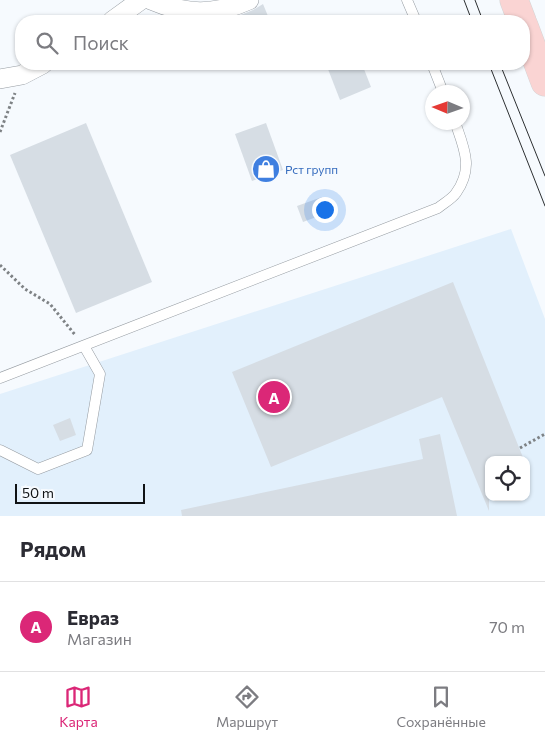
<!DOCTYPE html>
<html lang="ru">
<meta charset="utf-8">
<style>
body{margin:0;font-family:Commissioner,sans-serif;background:#f7f7f7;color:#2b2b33}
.controls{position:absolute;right:15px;bottom:15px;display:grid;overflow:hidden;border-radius:10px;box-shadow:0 1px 4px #0004}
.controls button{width:45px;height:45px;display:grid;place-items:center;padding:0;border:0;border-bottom:1px solid #e1e1e2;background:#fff;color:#2b2b33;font:25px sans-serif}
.compass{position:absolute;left:425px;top:85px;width:45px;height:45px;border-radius:50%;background:#fff;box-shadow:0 1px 4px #0004;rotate:272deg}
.scale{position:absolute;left:15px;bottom:12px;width:130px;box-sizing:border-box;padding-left:5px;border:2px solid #101315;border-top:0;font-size:14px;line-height:18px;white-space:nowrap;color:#101315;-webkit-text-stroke:4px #f6fafe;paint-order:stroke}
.you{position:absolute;left:324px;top:209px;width:18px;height:18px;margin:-12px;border:4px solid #fff;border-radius:50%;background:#1a73e8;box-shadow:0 0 0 8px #1a73e833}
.badge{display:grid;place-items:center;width:32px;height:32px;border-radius:50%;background:#db2777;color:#fff;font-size:16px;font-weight:700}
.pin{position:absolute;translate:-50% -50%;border:2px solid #fff;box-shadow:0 1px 5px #0006}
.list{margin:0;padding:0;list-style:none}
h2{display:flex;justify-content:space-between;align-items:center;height:65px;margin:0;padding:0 20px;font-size:21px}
h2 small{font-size:16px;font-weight:400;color:#7c7c81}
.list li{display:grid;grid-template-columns:32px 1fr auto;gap:15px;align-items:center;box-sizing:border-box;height:90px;padding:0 20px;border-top:1px solid #e1e1e2}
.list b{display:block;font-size:19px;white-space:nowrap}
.list p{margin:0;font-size:16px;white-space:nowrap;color:#7c7c81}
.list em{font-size:16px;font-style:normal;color:#7c7c81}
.icon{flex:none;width:28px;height:28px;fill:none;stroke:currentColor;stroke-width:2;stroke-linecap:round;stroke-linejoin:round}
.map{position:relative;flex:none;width:545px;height:516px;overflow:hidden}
.search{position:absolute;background:#fff;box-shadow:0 1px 4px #0004;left:15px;right:15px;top:15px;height:55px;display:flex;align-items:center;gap:12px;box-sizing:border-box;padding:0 18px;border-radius:20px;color:#7c7c81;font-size:19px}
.sheet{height:155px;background:#fff}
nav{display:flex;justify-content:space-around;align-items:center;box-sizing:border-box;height:70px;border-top:1px solid #e1e1e2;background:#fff;font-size:14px;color:#7c7c81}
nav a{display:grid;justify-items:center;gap:2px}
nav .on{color:#db2777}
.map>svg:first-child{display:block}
.built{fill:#e2f0fc;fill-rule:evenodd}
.building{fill:#d6dde4}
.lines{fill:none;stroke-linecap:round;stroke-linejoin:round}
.lane-casing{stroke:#969ca2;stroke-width:11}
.street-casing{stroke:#969ca2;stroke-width:20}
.primary-casing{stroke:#d4d5d5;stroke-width:29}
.path{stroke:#7e8285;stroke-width:3;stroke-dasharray:2.5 2.5;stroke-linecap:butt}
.lane{stroke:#fff;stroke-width:10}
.street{stroke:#fff;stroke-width:19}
.primary{stroke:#fad4d3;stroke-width:28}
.tram{stroke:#2c2f31;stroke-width:1}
.labels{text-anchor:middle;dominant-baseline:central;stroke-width:4.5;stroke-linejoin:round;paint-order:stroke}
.shop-label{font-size:12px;fill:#366cbe;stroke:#f6fafe;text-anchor:start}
</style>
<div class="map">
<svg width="545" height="516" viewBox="0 0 545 516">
<rect width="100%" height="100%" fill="#f6fafe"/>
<!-- built -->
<path class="built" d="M 511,229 L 545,319 L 545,516 L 0,516 L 0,394 ZM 489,460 L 526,460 L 526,497 L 489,497 Z"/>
<!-- building -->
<g class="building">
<polygon points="263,4 270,21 226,21 253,10"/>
<polygon points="326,64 362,64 371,87 340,100"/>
<polygon points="86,123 152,282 76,313 10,155"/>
<polygon points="266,123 283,170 252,181 235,134"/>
<polygon points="322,197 327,213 303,222 297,206"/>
<polygon points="453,282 524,460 489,460 489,511 442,397 271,467 232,372"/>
<polygon points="70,418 76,435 60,441 53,425"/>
<polygon points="440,434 457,516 182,516 181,510 423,459 419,439"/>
</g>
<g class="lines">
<defs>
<g id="lane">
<polyline points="407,0 416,21"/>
<polyline points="432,64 443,92"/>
<path d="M 0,378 L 438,208 C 444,203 452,199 456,193 C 474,168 464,148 455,122"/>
<polyline points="0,450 38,469 87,450 100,374 84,346"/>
</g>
<g id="street">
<path d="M 151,0 C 186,15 214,16 249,0"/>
<polyline points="112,21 141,0"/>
<polyline points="0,79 22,75 43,64"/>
</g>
<g id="primary">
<polyline points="514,0 522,21"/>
<polyline points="524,26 545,82"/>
</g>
</defs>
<!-- lane casing -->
<use href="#lane" class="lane-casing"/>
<!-- street casing -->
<use href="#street" class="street-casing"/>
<!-- primary casing -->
<use href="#primary" class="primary-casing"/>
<!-- path -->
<g class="path">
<polyline points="0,132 15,93"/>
<polyline points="0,265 25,289 50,304 76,336"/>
<polyline points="520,448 545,434"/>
</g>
<!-- lane -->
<use href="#lane" class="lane"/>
<!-- street -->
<use href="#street" class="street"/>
<!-- primary -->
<use href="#primary" class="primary"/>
<!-- tram -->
<g class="tram">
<polyline points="464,0 472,21"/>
<polyline points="475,0 483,21"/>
<polyline points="489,64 545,206"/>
<polyline points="500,64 545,176"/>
</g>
</g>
<!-- icons -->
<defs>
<symbol id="shop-disc" viewBox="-11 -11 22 22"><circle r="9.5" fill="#3f7fe0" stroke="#f6fafe"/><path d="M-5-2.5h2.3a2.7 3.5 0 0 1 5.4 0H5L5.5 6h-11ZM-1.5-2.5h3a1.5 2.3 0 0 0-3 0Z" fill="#fff"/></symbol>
</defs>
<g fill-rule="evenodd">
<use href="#shop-disc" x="250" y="153" width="32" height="32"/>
</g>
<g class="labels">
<!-- shop labels -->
<g class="shop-label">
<text x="285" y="169">Рст групп</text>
</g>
</g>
</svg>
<div class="controls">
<button><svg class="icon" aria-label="locate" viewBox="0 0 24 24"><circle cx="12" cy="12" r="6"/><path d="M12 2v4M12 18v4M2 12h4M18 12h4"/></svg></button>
</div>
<svg class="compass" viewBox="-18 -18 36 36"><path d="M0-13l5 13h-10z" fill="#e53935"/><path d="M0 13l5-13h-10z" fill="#7c7c81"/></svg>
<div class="scale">50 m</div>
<div class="you"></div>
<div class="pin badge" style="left:274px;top:397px">A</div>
<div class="search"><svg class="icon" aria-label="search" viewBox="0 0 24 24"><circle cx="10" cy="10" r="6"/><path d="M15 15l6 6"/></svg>Поиск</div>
</div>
<section class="sheet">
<h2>Рядом<small></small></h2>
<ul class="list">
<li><span class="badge">A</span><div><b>Евраз</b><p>Магазин</p></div><em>70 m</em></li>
</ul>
</section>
<nav>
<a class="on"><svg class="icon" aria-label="map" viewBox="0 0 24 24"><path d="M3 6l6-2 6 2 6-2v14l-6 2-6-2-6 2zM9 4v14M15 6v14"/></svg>Карта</a>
<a><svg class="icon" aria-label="directions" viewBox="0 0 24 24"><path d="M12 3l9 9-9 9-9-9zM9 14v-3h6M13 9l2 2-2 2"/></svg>Маршрут</a>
<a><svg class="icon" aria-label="saved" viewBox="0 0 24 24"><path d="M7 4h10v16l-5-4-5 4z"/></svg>Сохранённые</a>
</nav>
